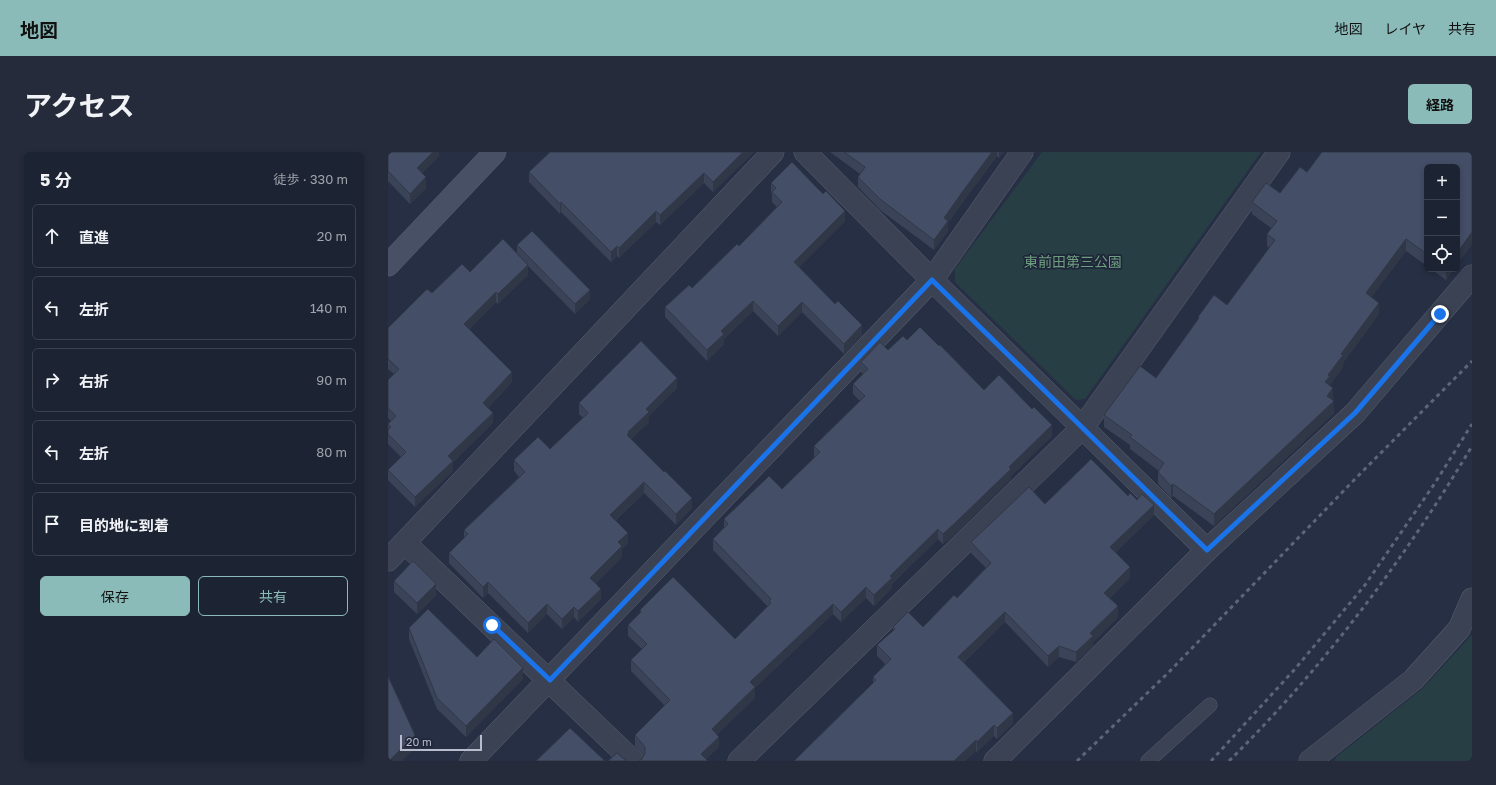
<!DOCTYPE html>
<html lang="ja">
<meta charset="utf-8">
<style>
body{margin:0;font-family:"Golos Text","Noto Sans JP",sans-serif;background:#252b3b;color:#f1f3f6}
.controls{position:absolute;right:12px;top:12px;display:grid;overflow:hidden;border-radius:6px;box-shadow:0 2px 6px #0003}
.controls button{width:36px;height:36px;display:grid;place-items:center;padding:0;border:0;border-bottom:1px solid #3a404e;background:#1c2333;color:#f1f3f6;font:20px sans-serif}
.scale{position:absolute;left:12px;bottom:10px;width:82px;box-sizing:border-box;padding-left:4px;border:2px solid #b7bdcd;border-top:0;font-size:11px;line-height:14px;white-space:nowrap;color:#b7bdcd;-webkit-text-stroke:3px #1f2639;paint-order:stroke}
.stop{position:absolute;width:12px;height:12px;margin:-9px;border:3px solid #1a73e8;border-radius:50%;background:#fff}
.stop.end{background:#1a73e8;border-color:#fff;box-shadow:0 1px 4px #0008}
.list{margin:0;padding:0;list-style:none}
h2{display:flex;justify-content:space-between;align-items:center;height:52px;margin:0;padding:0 16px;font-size:17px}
h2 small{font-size:13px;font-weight:400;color:#a0a4ac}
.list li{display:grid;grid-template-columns:26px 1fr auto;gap:12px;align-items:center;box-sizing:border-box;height:64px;margin:0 8px 8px;padding:0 8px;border:1px solid #3a404e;border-radius:6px}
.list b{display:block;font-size:15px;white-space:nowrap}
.list em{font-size:13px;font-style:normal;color:#a0a4ac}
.actions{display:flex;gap:8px;padding:12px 16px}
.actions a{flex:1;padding:9px 0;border:1px solid #8bbbb9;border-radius:6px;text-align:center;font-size:14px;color:#8bbbb9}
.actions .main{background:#8bbbb9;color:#111}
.icon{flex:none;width:22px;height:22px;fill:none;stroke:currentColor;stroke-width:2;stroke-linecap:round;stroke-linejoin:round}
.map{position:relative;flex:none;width:1084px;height:609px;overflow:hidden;border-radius:6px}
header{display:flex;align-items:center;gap:24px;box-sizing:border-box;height:56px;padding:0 20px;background:#8bbbb9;color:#111}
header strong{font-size:19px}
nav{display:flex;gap:22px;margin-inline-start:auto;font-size:14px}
.intro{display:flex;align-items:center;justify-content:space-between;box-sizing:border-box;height:96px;padding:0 24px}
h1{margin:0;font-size:28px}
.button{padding:10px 18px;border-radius:6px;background:#8bbbb9;color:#111;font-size:14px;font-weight:700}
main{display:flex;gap:24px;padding:0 24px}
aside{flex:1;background:#1c2333;border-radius:6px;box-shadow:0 2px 6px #0003}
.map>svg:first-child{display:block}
.green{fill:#283e45}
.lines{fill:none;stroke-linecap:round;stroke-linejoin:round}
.lane-casing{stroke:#555d6e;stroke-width:15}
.street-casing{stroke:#555d6e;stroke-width:23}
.secondary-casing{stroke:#555d6e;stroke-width:23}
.lane{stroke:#3a4253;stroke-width:14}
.street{stroke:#3a4253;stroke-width:22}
.secondary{stroke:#485066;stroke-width:22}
.rail{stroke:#5c657a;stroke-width:3;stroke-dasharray:4 4;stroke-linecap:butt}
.wall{fill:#3a4358}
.shaded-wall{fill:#303747}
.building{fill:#444e66;stroke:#303747}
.route{stroke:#1a73e8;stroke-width:5}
.labels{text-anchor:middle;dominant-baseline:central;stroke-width:3.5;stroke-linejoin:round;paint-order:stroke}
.park-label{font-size:14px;fill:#6d9f7e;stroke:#1f2639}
</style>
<header>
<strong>地図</strong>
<nav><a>地図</a><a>レイヤ</a><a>共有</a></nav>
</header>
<div class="intro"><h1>アクセス</h1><a class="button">経路</a></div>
<main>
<aside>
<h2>5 分<small>徒歩 · 330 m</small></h2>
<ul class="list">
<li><svg class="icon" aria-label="ahead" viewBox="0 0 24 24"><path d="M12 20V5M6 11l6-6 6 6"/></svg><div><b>直進</b></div><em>20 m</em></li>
<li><svg class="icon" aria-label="left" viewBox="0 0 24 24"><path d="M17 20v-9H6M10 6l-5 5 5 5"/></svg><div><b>左折</b></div><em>140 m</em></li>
<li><svg class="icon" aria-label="right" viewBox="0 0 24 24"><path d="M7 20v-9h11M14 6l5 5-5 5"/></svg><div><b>右折</b></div><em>90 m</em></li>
<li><svg class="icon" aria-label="left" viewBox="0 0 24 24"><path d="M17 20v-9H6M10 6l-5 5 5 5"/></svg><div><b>左折</b></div><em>80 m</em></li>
<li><svg class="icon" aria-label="arrive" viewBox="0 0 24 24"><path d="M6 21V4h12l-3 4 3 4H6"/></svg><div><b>目的地に到着</b></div></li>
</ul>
<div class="actions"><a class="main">保存</a><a>共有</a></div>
</aside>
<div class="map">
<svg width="1084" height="609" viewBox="0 0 1084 609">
<rect width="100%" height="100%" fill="#262f44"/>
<!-- green -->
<g class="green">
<polygon points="654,0 873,0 697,247 688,248 567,130 567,117"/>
<polygon points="1084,482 1084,609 947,609 948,605 1033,538 1083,484"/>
</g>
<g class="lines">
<defs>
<polyline id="lane" points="760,609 822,553"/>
<g id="street">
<polyline points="417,0 544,128 819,398 607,609"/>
<polyline points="17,391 245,609"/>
<polyline points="819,398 967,261 1084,124"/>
<polyline points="0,408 385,0"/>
<polyline points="83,609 544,128 634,0"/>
<polyline points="351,609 695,275 891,0"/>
<polyline points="922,609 1025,528 1071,477 1084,447"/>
</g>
<polyline id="secondary" points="0,113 107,0"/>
</defs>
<!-- lane casing -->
<use href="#lane" class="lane-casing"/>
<!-- street casing -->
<use href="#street" class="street-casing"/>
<!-- secondary casing -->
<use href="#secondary" class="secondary-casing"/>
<!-- lane -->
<use href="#lane" class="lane"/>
<!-- street -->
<use href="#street" class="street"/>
<!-- secondary -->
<use href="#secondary" class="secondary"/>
<!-- rail -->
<g class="rail">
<polyline points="689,609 781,520 968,326 1084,209"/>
<polyline points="823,609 907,517 977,433 1047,331 1084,272"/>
<path d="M 841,609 C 936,515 1016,408 1084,294"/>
</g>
</g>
<!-- wall -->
<g class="wall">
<polygon points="0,0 51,0 51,4 34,21 38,36 22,52 0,29"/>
<polygon points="162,0 366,0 325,40 316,31 272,73 268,70 231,106 229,104 223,110 173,60 172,62 141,30 141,20"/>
<polygon points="442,0 616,0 611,6 609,4 575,50 560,71 560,79 546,98 492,58 470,35 470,25 472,22"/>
<polygon points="1084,0 1084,92 1069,112 1069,15 1039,15 1039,114 1018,99 983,145 991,162 955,211 955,215 942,233 945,248 946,261 826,374 785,344 783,346 770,332 770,320 771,319 742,297 742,293 716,275 716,263 768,226 810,169 810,165 839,153 881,96 879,94 879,82 883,76 864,62 864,50 892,41 919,20"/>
<polygon points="383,31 457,69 411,115 474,183 456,202 414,160 390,184 365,159 336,187 336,192 319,209 277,165 277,155 304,136 351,94 389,55 384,50 384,42 383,41"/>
<polygon points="129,93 202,147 187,162 140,114 140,123 110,152 108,150 81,177 124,230 100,256 105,271 65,310 65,319 27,355 0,328 0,318 13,305 0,292 0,272 3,269 0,266 0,228 6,222 0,217 0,176 44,141 82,120 129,102"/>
<polygon points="1043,117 1066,117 1058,128"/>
<polygon points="519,188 596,238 664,284 623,324 623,327 566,383 555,392 550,387 504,432 504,436 486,454 478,446 453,470 445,462 367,536 367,546 329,582 331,595 318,607 254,607 256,604 247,594 247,583 277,554 243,519 243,508 254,497 240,484 240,473 252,462 252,458 347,487 380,455 325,398 325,387 336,375 336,367 394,337 427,305 426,305 426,294 472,249 465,242 465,232 475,222 473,220 473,210 500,198"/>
<polygon points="289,236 261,264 261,270 243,287 304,356 288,373 256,341 228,368 240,391 234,397 234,405 207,432 213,447 190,470 186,465 174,477 159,462 140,481 100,441 95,446 61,411 61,401 76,386 76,378 131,325 126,319 126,308 162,297 195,266 191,262 191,251"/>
<polygon points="740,344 749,348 766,363 728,400 742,426 722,446 730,465 705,490 705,494 688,510 671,505 660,515 617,470 576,510 625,571 609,587 606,584 589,600 588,599 577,609 406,609 485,531 485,525 497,512 489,504 489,493 505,479 505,475 535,475 569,446 598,416 583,401 583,390 657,352"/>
<polygon points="6,429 48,443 29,462 6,440"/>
<polygon points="21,476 89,505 135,527 78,585 49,557 21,487"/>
</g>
<!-- shaded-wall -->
<g class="shaded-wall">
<polygon points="45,0 51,0 51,4 29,26 29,16"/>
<polygon points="355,0 366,0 325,40 325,30"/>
<polygon points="604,0 609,0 609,4 560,71 560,79 546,98 546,88 556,66 575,39"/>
<polygon points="611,0 616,0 611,6"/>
<polygon points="316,21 316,31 272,73 272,63"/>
<polygon points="38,25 38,36 22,52 22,42"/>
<polygon points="173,50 173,60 172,62 172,52"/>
<polygon points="268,59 268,70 231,106 231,96"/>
<polygon points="457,59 457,69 406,120 406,110"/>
<polygon points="1084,80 1084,92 1069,112 1069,101"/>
<polygon points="1018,87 1018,99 978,153 978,141"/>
<polygon points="229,94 229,104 223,110 223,100"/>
<polygon points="140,113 140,123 110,152 110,142"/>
<polygon points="1058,117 1066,117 1058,128"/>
<polygon points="202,138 202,147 187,162 187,152"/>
<polygon points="108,140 108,150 76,182 76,172"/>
<polygon points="365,149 365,159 336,187 336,192 319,209 319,198 333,179"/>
<polygon points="414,150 414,160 390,184 390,174"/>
<polygon points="991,151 991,162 955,211 955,215 942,233 942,236 937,230 940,223 953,202"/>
<polygon points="474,173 474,183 456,202 456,192"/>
<polygon points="124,220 124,230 95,261 95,251"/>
<polygon points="289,226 289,236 261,264 261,270 241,290 239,283 240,280 258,257"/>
<polygon points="945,236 946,261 826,374 826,362 939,244"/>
<polygon points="105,261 105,271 65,310 65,319 27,355 27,345 60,304"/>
<polygon points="664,273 664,284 623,324 623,327 566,383 555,392 555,382 621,315"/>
<polygon points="256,330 256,341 222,373 222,363"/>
<polygon points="785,332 785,344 783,346 783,334"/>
<polygon points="304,346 304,356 288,373 288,362"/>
<polygon points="766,353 766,363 722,406 722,395"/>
<polygon points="550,377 550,387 504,432 504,436 486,454 486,443 502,424"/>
<polygon points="240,381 240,391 234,397 234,405 202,437 202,426 230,390"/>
<polygon points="742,415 742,426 716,452 716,441"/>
<polygon points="100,430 100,441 95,446 95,435"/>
<polygon points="48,432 48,443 29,462 29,451"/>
<polygon points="478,435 478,446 453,470 453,460"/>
<polygon points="213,437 213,447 190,470 190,459"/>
<polygon points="159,452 159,462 140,481 140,471"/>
<polygon points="445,452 445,462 367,536 367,546 324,588 324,577 362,530"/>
<polygon points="730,454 730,465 705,490 705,494 688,510 688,500 702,481"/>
<polygon points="186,455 186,465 174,477 174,467"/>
<polygon points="617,460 617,470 570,515 570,505"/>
<polygon points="671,494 671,505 660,515 660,504"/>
<polygon points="135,516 135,527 78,585 78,574"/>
<polygon points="625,561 625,571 609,587 609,576"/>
<polygon points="606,573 606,584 589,600 589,590"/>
<polygon points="27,583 27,596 14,609 1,609"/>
<polygon points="331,585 331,595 316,609 313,602"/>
<polygon points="588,588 588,599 577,609 566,609"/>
</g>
<!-- building -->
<g class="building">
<polygon points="0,0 45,0 29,16 38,25 22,42 0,19"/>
<polygon points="162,0 355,0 325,30 316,21 272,63 268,59 231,96 229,94 223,100 173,50 172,52 141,20"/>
<polygon points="456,0 604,0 575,39 556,66 560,69 546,88 492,47 470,25 477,15"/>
<polygon points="934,0 1084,0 1084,80 1069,101 1069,15 1039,15 1039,102 1018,87 978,141 991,151 953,202 955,203 940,223 942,224 937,230 945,236 939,244 946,249 826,362 785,332 783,334 770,320 776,311 742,285 744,283 716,263 752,214 768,226 811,166 810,165 826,143 839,153 887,88 879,82 889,69 864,50 878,31 892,41 912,15 919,20"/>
<polygon points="404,10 435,42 438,39 457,59 406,110 447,152 450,149 474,173 456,192 414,150 390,174 365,149 333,179 336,182 319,198 277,155 301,133 304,136 349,92 351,94 394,50 384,40 388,36 383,31"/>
<polygon points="144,79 202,138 187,152 129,93"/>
<polygon points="115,87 140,113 110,142 108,140 76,172 124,220 95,251 105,261 60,304 65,309 27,345 0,318 18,300 0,282 0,277 3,275 0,272 8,264 0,256 0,228 11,217 0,207 0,176 39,137 44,141 74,112 82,120"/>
<polygon points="532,175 551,194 552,193 596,238 611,223 644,257 646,255 664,273 621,315 623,317 566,372 555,382 550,377 502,424 504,426 486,443 478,435 453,460 445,452 362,530 367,535 324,577 331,585 313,602 320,609 251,609 254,607 257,601 257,595 247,583 282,548 243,508 259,492 240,473 253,460 252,458 285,425 347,487 383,451 381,449 383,447 325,387 340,372 336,367 381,324 394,337 432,300 426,294 477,244 465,232 480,217 473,210 492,190 500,198 515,184 519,188"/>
<polygon points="253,189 289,226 258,257 261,260 240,280 241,281 239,283 276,320 277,319 304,346 288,362 256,330 222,363 240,381 230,390 234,394 202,426 213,437 190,459 186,455 174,467 159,452 140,471 100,430 95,435 61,401 80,382 76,378 137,320 126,308 150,285 162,297 200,261 191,251"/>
<polygon points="703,307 740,344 742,341 749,348 754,342 766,353 722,395 742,415 716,441 730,454 702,481 705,484 688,500 671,494 660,504 617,460 570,505 625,561 609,576 606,573 589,590 588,588 566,609 406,609 488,528 485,525 503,507 489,493 507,477 505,475 520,460 535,475 566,443 569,446 603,411 583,390 641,335 657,352"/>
<polygon points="25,409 48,432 29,451 6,429"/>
<polygon points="40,457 89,505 106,487 135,516 78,574 49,546 21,476"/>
<polygon points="0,524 27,583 1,609 0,609"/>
<polygon points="182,576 217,609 148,609"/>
<polygon points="229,601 236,607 239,609 220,609"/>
</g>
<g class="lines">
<!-- route -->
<polyline class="route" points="104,473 162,528 544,128 819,398 967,261 1052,162"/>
</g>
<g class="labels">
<!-- park labels -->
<g class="park-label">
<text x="685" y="109">東前田第三公園</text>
</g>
</g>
</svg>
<div class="controls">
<button>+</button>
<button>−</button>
<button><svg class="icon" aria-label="locate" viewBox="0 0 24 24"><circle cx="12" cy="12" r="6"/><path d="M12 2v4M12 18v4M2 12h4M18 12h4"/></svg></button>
</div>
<div class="scale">20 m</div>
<div class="stop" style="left:104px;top:473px"></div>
<div class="stop end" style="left:1052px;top:162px"></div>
</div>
</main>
